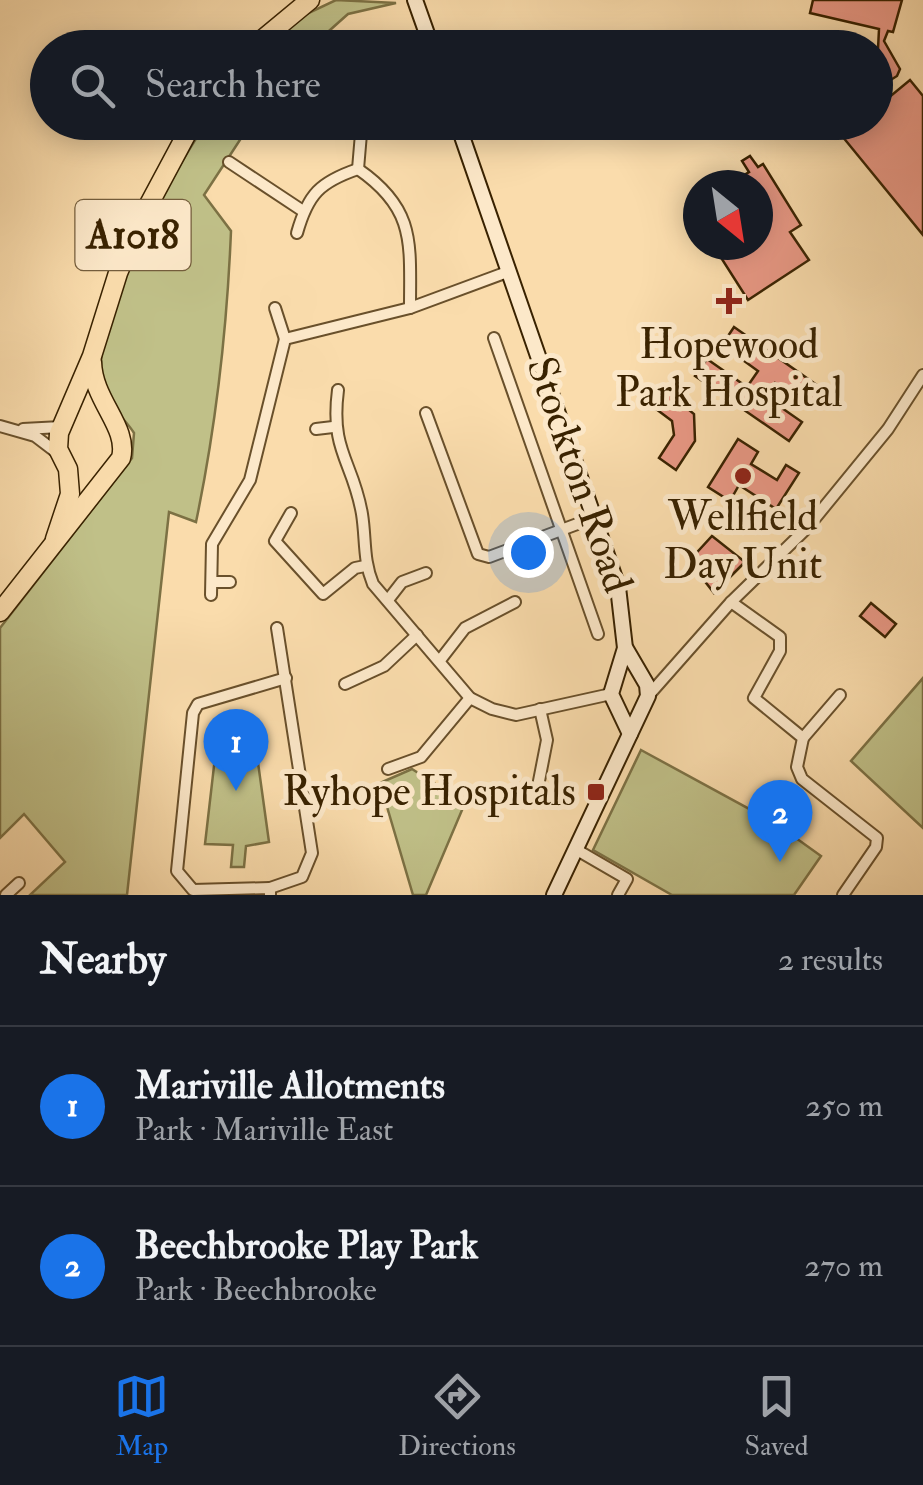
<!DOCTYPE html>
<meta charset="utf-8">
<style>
body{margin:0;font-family:"IM FELL Double Pica",serif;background:#242831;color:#f1f3f6}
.compass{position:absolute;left:683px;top:170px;width:90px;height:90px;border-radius:50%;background:#171b24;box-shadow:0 5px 25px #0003;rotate:150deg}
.you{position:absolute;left:528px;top:552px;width:35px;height:35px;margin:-25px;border:8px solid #fff;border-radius:50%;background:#1a73e8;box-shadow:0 0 0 15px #1a73e833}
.badge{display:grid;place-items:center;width:65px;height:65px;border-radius:50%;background:#1a73e8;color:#fff;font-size:32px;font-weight:700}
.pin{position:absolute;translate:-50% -82px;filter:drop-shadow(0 2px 5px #0008)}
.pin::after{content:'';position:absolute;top:52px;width:35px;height:30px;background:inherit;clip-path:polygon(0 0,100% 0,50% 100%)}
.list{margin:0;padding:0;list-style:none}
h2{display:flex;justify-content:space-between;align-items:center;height:130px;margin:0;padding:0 40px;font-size:42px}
h2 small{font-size:32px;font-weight:400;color:#9ea1a6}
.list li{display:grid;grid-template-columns:65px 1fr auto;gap:30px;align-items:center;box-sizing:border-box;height:160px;padding:0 40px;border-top:2px solid #363941}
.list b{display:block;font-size:38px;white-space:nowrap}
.list p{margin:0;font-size:32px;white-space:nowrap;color:#9ea1a6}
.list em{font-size:32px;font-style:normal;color:#9ea1a6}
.icon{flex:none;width:55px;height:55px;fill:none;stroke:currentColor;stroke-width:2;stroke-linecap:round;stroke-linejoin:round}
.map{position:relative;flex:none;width:923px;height:895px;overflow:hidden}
.search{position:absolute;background:#171b24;box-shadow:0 5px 25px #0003;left:30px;right:30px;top:30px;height:110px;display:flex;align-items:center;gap:25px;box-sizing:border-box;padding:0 35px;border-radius:55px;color:#9ea1a6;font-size:38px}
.sheet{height:450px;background:#171b24}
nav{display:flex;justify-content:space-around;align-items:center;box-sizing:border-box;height:140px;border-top:2px solid #363941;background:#171b24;font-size:28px;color:#9ea1a6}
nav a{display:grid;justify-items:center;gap:5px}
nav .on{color:#1a73e8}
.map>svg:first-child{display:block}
.green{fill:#c0c088;stroke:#7c7144;stroke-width:2.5}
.building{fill:#e99885;stroke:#392200;stroke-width:2.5}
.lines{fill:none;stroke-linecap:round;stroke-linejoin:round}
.street-casing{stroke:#69502b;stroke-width:14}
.secondary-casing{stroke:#392200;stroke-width:18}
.highway-casing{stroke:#392200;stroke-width:21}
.street{stroke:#fce8c9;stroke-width:10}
.secondary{stroke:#fce8c9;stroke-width:14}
.highway{stroke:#fadcac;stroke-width:18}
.poi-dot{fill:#8f2418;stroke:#fce8c9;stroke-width:4}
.labels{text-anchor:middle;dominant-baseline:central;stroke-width:10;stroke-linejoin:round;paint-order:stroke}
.shield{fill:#fce8c9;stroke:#745d3c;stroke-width:2.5}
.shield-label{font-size:40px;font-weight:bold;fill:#392200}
.poi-label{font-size:42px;fill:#392200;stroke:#fce8c9}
.street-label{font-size:42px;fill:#392200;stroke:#fce8c9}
</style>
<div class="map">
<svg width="923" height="895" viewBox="0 0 923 895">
<rect width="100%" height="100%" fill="#fadcac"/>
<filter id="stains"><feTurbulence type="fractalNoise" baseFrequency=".002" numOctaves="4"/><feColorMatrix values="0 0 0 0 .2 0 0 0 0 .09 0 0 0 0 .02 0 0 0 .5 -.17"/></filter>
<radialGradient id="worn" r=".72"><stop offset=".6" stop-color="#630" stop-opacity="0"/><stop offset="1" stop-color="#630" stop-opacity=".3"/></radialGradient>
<!-- green -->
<g class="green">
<polygon points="336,0 396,3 348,14 311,47 265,48 300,17"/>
<path d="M 206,123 L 251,123 L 204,195 L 231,231 C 227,329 216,426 196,522 L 169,512 L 127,895 L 30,895 L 65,862 L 24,814 L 0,838 L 0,628 L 132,458 L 134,433 C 126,420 112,409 106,395 C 78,335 173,173 206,123 Z"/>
<polygon points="923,678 923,828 851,761"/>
<polygon points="217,740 255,741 269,842 246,846 244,867 231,867 233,845 205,844"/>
<polygon points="641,750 775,823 821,856 794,895 672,895 593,850"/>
<polygon points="412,769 465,803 426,895 413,895 380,783"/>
</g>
<!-- building -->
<g class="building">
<polygon points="813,0 902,0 893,32 888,31 884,41 900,69 897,76 876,89 879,29 810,13"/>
<polygon points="910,80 923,96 923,235 842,136 858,122 876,122 876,108"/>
<polygon points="750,156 758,167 763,164 801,225 790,232 809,260 748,300 713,245 758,245 758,185 728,185 749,172 742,161"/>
<polygon points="734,327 824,390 811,408 775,383 766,397 802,422 789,441 695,376 707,359 747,387 758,371 722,345"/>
<polygon points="664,389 694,414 695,441 676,470 659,458 674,435 672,421 652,406"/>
<polygon points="738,439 758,452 751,464 777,480 786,465 799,473 776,509 739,485 730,501 708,487"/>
<polygon points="712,536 745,562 714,593 689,561"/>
<polygon points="871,603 896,624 885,637 860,616"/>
</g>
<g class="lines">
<defs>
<g id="street">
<polyline points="229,162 303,211"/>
<path d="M 358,169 C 416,209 410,243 410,308"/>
<polyline points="358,169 362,122"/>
<path d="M 297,233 C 308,194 320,182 358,169"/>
<polyline points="275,308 285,339"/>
<polyline points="494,338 598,634"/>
<path d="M 338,390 C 330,452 353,461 362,514 C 366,539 363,560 373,584 L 470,698 L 492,709 L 516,715 L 611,694"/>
<polyline points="426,413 478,554 489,557 596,517"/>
<polyline points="0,426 35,436 56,452"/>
<polyline points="23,429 61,427"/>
<polyline points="316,429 333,427"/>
<polyline points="291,513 275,541 323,594 355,568 365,566"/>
<polyline points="212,582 230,582"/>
<polyline points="211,595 212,544 250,480 285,339 410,308 510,271"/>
<polyline points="388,600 402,582 426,573"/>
<polyline points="731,602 780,637 780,651 754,698 803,738 797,767 802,779 877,838 876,847 843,895"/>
<polyline points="441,659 465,628 515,602"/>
<polyline points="345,684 384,666 417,635"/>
<polyline points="648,696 731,602 807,528 888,429 923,375"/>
<polyline points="803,738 840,695"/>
<polyline points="388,769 421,757 470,698"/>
<polyline points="539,781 547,740 540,709"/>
<polyline points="577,850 627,879 618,895"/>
<polyline points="270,888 302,877 312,853 277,628"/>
<polyline points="6,895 19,883"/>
<polyline points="270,895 270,888 193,890 177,871 193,713 198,704 286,678"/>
</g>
<g id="secondary">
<polyline points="415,0 432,48"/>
<polyline points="457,122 618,587 625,648 611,694 630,734"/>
<polyline points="554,895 648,696 647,685 626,649"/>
</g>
<g id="highway">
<polyline points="252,48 310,0"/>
<polyline points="55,539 70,494 68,469 58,449 59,433 92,356 118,273 139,223 193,122"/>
<path d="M 0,612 L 121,458 C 129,427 93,401 92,362"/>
</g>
</defs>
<!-- street casing -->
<use href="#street" class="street-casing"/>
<!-- secondary casing -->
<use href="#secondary" class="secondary-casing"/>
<!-- highway casing -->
<use href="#highway" class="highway-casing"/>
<!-- street -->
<use href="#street" class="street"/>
<!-- secondary -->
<use href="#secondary" class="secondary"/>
<!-- highway -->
<use href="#highway" class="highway"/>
</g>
<!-- markers -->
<g class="poi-dot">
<path d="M724 286h10v10h10v10h-10v10h-10v-10h-10v-10h10z"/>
<circle cx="743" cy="476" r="10"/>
<rect x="586" y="782" width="20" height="20" rx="5"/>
</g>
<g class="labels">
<!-- shield labels -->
<rect class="shield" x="75.5" y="200" width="115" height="70" rx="8"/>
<g class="shield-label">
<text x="133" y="235">A1018</text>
</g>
<!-- poi labels -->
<g class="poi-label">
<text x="729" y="345">Hopewood<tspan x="729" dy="48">Park Hospital</tspan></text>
<text x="743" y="517">Wellfield<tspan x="743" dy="48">Day Unit</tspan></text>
<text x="576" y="792" text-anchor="end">Ryhope Hospitals</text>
</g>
<!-- street labels -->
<g class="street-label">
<text transform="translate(579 475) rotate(71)">Stockton Road</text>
</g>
</g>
<rect width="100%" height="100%" filter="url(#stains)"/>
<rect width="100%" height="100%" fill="url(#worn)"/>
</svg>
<svg class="compass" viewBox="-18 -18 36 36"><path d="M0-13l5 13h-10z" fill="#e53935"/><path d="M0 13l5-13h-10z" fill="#9ea1a6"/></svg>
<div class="you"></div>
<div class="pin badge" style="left:236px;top:791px">1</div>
<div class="pin badge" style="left:780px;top:862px">2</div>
<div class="search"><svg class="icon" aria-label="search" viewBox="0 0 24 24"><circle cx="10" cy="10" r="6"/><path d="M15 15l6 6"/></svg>Search here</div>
</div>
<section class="sheet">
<h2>Nearby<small>2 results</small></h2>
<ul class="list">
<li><span class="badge">1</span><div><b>Mariville Allotments</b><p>Park · Mariville East</p></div><em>250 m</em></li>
<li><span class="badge">2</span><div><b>Beechbrooke Play Park</b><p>Park · Beechbrooke</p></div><em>270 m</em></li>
</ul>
</section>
<nav>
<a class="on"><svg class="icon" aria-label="map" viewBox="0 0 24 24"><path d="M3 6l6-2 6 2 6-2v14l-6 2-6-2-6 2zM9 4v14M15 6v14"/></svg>Map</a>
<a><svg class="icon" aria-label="directions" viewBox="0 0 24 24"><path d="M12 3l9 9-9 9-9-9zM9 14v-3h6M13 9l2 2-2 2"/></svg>Directions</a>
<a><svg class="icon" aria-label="saved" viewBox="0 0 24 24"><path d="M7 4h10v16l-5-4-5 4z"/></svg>Saved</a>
</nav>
